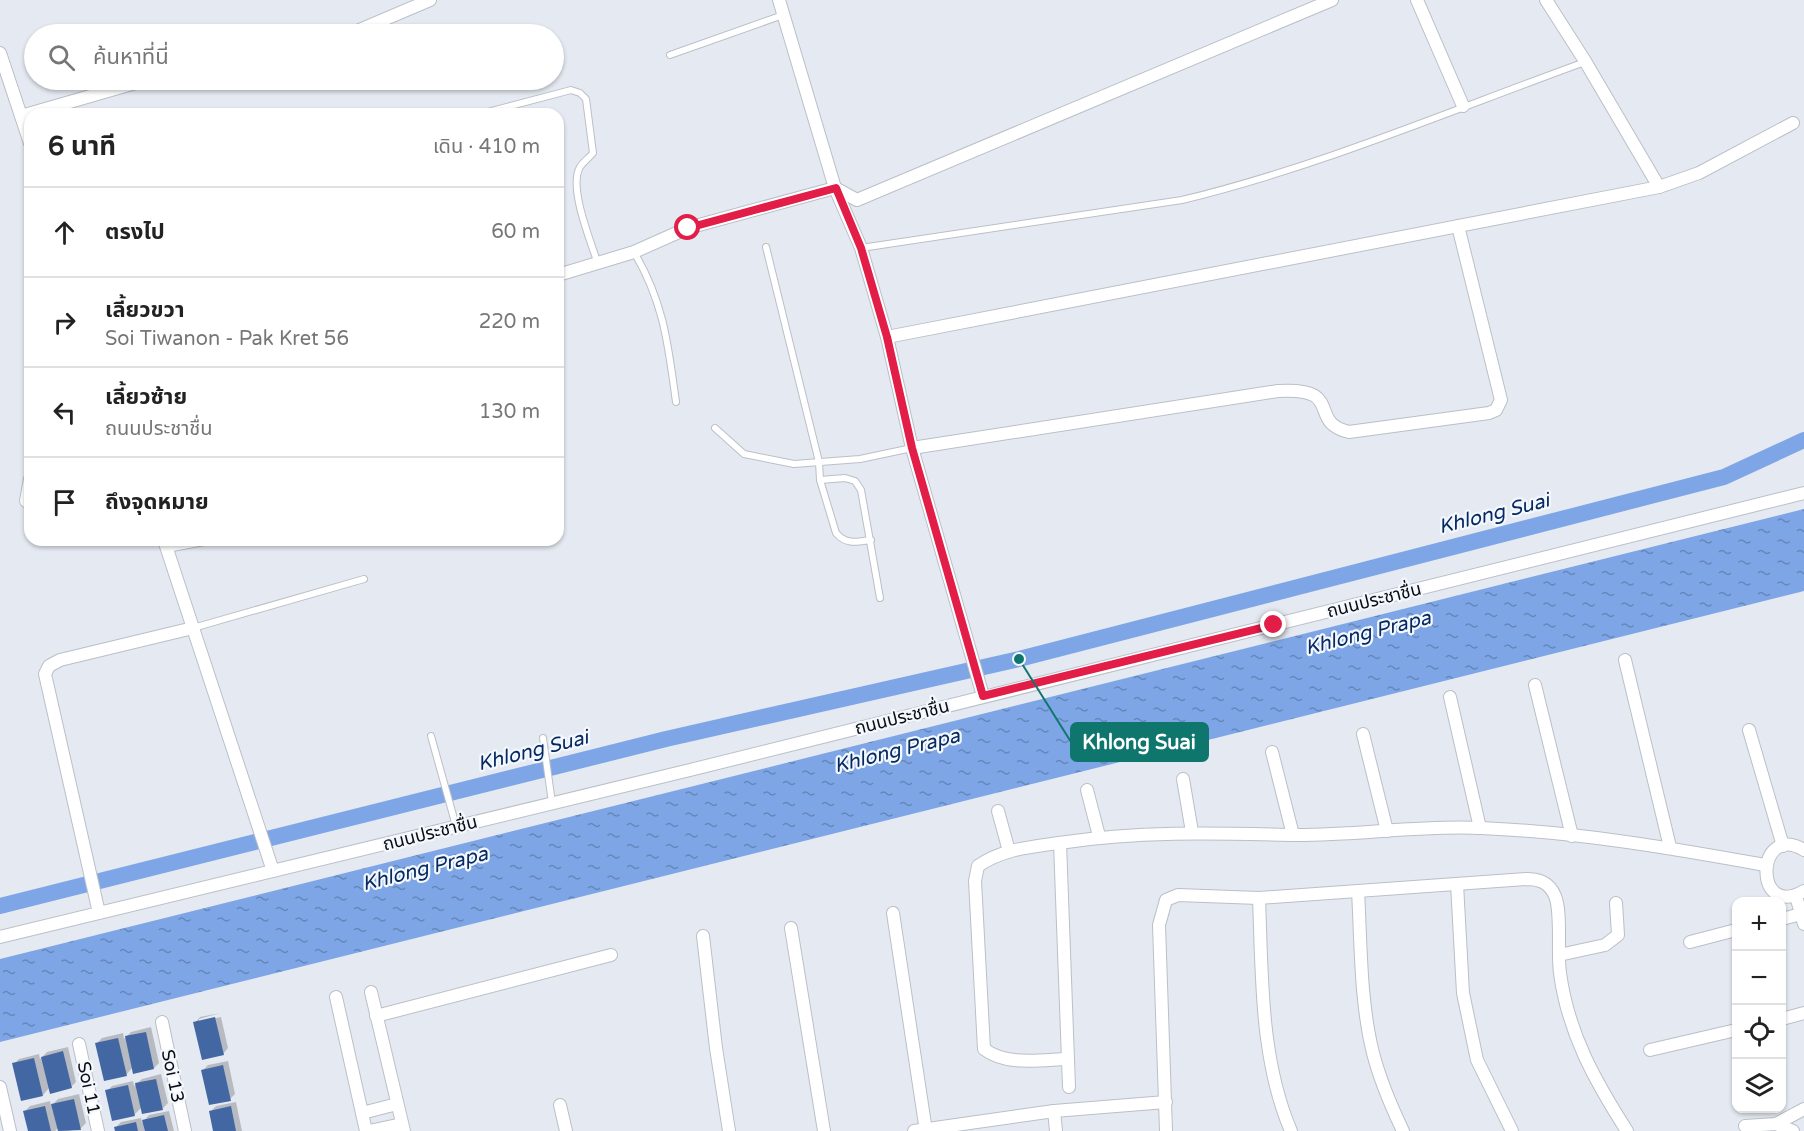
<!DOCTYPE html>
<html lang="th">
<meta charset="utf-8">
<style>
body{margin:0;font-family:"Varela Round","Noto Sans Thai",sans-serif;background:#f2f2f2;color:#222}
.controls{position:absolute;right:18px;bottom:18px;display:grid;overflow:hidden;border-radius:12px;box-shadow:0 2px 4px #0004}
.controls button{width:54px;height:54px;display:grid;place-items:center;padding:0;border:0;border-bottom:2px solid #e0e0e0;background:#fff;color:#222;font:30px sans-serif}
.stop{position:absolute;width:18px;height:18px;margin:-14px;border:4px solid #e11d48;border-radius:50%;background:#fff}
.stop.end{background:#e11d48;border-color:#fff;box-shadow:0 2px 6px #0008}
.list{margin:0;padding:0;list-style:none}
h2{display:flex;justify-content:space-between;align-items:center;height:78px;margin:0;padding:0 24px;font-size:26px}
h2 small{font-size:20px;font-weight:400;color:#767676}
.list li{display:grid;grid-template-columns:39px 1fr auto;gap:18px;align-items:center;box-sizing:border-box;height:90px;padding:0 24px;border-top:2px solid #e0e0e0}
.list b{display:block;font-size:22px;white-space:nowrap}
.list p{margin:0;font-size:20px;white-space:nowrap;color:#767676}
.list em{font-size:20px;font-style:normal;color:#767676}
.icon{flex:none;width:33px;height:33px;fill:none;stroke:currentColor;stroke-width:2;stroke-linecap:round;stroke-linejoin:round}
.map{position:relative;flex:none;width:1804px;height:1131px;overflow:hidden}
.search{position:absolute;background:#fff;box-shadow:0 2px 4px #0004;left:24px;top:24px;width:540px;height:66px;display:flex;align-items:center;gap:15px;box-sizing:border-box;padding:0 21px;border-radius:33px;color:#767676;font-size:22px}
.panel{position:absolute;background:#fff;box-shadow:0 2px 4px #0004;left:24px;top:108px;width:540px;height:438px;border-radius:18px}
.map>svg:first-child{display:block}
.water{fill:url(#water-ripples)}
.shadow{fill:#0003}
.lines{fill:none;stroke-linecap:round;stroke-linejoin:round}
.canal{stroke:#7ea6e6;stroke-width:16}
.building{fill:#4367a3}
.lane-casing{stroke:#bbbfc7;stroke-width:8}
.street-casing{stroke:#bbbfc7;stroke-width:14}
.lane{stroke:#fff;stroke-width:6}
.street{stroke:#fff;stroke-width:12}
.route{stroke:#e11d48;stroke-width:8}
.labels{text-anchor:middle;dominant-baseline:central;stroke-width:4.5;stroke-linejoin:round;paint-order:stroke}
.street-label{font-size:18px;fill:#0b0c0f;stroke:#f3f7fe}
.water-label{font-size:20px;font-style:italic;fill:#062961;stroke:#f3f7fe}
.leader{fill:none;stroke:#0f766e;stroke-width:2}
.callout-dot{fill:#0f766e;stroke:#f3f7fe;stroke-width:2}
.callout{fill:#0f766e;stroke:#0f766e;stroke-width:2}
.callout-label{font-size:20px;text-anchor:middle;font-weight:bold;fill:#fff}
</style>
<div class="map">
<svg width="1804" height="1131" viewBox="0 0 1804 1131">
<defs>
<pattern id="water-ripples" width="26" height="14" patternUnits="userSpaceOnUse" patternTransform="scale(1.5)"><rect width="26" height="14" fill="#7ea6e6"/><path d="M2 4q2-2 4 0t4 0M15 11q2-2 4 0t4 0" fill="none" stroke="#6586b9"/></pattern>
</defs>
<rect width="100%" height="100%" fill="#e5eaf2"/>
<!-- water -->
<polygon class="water" points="1804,509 1804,591 0,1042 0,959"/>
<!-- shadow -->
<g class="shadow">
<polygon points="220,1013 199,1019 199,1022 221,1017 228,1048 223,1054 195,1023 200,1017"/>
<polygon points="151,1027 159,1063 154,1068 133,1067 126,1075 97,1043 102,1038 123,1033 124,1039 131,1032"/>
<polygon points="68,1047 76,1082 71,1087 50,1087 43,1095 14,1064 19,1059 39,1054 40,1059 47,1052"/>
<polygon points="228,1061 235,1094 230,1099 203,1070 208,1065"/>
<polygon points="161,1074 168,1103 163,1108 143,1113 142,1107 134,1115 107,1091 112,1086 133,1081 134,1086 142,1079"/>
<polygon points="79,1094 86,1123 81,1128 68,1131 59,1131 58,1128 55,1131 29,1131 25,1111 30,1106 50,1101 51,1106 58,1099"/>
<polygon points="236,1102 242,1131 215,1131 211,1111 216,1106"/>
<polygon points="169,1111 174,1131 116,1131 116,1127 121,1122 141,1118 142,1123 149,1115"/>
</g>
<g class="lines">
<!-- canal -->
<polyline class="canal" points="0,906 666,739 1019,659 1724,477 1804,440"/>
</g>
<!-- building -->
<g class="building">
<polygon points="215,1017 224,1055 202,1060 193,1022"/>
<polygon points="146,1032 154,1069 133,1074 125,1036"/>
<polygon points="118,1038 127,1076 104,1081 95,1043"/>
<polygon points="63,1051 72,1088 50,1094 41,1057"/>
<polygon points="34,1058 43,1096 21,1101 12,1063"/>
<polygon points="223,1065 231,1101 209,1105 201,1070"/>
<polygon points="156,1079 163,1110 142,1114 135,1083"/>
<polygon points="128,1085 135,1116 112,1121 105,1090"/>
<polygon points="74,1099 81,1130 58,1131 51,1104"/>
<polygon points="45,1106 51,1131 28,1131 23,1111"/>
<polygon points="231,1106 236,1131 213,1131 209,1111"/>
<polygon points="164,1115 168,1131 145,1131 142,1120"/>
<polygon points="136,1122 138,1131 115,1131 114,1127"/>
</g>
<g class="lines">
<defs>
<g id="lane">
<polyline points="670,55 783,15"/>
<path d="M 480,114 L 571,90 L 580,93 L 586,99 L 593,153 C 589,158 583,162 580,167 C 568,187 591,242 598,264"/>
<path d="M 766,247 L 819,462 L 820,480 L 836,533 C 846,545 857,542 871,540"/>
<path d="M 861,248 L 1182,200 C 1319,167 1452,110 1585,62"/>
<path d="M 634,252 C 664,303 668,344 676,402"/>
<polyline points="715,428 744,454 794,464 860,459 912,448"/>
<polyline points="820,480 845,478 855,481 861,490 880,598"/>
<polyline points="167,549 215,540"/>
<polyline points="193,628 364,579"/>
<polyline points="431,736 456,826"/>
<polyline points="543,738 552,803"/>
</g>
<g id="street">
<polyline points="779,0 835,188 861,248 887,337 912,448 983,696"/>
<polyline points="1417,0 1463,106"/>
<polyline points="1546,0 1585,61 1659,187"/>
<polyline points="350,34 430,0"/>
<polyline points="0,53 30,143"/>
<polyline points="21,116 146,80"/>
<polyline points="558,275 634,252 688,228 835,188 857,200 1332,0"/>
<polyline points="887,337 1659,187 1699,173 1793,123"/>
<path d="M 912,448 L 1278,391 C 1346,387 1306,422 1349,432 L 1489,413 L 1496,410 L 1501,400 L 1458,226"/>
<polyline points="26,501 30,479"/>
<polyline points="164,540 273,871"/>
<polyline points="1625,660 1670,847"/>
<polyline points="1535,685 1572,836"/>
<polyline points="1450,697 1480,828"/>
<polyline points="1749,730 1783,846"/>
<polyline points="1363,734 1387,831"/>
<polyline points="1272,752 1293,835"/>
<polyline points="1183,779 1192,832"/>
<polyline points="1087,790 1099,836"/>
<polyline points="998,811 1009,851"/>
<polyline points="1060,843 1069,1087"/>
<path d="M 1804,850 C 1755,821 1753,921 1804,891"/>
<polyline points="1457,884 1463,993 1477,1060 1512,1131"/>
<path d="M 1358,891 C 1361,944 1360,1001 1373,1053 C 1380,1080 1391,1106 1403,1131"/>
<polyline points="1796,896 1804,924"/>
<path d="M 1259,898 C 1262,974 1260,1059 1291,1131"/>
<polyline points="99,913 45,674 49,666 60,660 193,628"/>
<polyline points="893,913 926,1131"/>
<polyline points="1782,919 1801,914"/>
<polyline points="791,928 824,1131"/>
<polyline points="703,936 716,1048 729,1131"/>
<polyline points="0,937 690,770 1804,493"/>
<polyline points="1690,942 1736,930"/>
<polyline points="1559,955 1605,945 1618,935 1616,903"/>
<polyline points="371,992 404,1131"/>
<polyline points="336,997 366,1131"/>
<polyline points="376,1016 611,955"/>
<polyline points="1782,1019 1804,1013"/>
<polyline points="162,1022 185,1131"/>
<polyline points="79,1044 98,1131"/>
<polyline points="1650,1050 1736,1030"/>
<path d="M 1067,1059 C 1040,1060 1006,1066 984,1049 L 975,881 L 978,866 C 1002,849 1031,847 1059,843 C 1137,831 1213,833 1291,835 C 1354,836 1418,825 1481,828 C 1577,832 1671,848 1765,865"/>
<polyline points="0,1087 10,1131"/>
<polyline points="560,1105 566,1131"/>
<polyline points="1054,1111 1056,1131"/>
<polyline points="362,1113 397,1104"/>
<polyline points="1776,1124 1793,1131"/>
<polyline points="1745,1126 1776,1124 1804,1109"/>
<polyline points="369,1131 402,1124"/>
<polyline points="914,1131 1054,1111 1166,1102"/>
<path d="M 1166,1131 L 1159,925 L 1166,900 L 1178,895 L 1259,898 L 1526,879 C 1539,879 1549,882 1555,896 C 1562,912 1557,953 1560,973 C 1568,1033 1595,1081 1627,1131"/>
</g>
</defs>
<!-- lane casing -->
<use href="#lane" class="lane-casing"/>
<!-- street casing -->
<use href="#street" class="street-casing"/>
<!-- lane -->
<use href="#lane" class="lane"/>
<!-- street -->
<use href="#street" class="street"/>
</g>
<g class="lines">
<!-- route -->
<polyline class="route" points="688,228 836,188 861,248 887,337 912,448 983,696 1274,625"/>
</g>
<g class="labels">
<!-- street labels -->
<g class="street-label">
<text transform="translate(1374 600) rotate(-14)">ถนนประชาชื่น</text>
<text transform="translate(902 717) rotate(-14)">ถนนประชาชื่น</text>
<text transform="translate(430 833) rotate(-14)">ถนนประชาชื่น</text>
<text transform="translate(173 1076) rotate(78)">Soi 13</text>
<text transform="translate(89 1088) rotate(78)">Soi 11</text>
</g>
<!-- water labels -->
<g class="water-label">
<text transform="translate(1494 514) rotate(-14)">Khlong Suai</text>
<text transform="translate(1368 633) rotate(-14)">Khlong Prapa</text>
<text transform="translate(533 751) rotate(-14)">Khlong Suai</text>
<text transform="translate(897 751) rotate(-14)">Khlong Prapa</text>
<text transform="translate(425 869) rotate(-14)">Khlong Prapa</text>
</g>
</g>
<!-- callouts -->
<path class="leader" d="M1019 659L1071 742"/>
<circle class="callout-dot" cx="1019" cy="659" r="6"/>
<rect class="callout" x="1071" y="723" width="137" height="38" rx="6"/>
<g class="callout-label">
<text x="1139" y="749">Khlong Suai</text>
</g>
</svg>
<div class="controls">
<button>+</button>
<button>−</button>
<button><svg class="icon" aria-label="locate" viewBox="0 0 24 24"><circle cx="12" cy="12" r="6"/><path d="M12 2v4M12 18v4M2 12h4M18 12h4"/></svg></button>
<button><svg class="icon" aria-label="layers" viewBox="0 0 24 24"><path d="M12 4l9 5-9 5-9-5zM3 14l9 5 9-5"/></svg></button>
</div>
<div class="stop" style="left:688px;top:228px"></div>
<div class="stop end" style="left:1274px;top:625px"></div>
<div class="search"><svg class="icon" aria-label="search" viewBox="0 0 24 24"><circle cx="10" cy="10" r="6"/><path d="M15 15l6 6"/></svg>ค้นหาที่นี่</div>
<section class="panel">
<h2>6 นาที<small>เดิน · 410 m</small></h2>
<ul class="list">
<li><svg class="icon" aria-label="ahead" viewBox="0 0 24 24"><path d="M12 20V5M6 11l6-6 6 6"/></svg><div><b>ตรงไป</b></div><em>60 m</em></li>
<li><svg class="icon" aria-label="right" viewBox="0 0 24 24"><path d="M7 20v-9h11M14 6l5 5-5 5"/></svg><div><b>เลี้ยวขวา</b><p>Soi Tiwanon - Pak Kret 56</p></div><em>220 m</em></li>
<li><svg class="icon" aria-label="left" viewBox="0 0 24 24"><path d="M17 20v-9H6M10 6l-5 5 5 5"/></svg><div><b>เลี้ยวซ้าย</b><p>ถนนประชาชื่น</p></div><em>130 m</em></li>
<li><svg class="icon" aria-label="arrive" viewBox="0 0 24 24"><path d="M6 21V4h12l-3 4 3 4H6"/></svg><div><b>ถึงจุดหมาย</b></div></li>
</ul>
</section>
</div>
